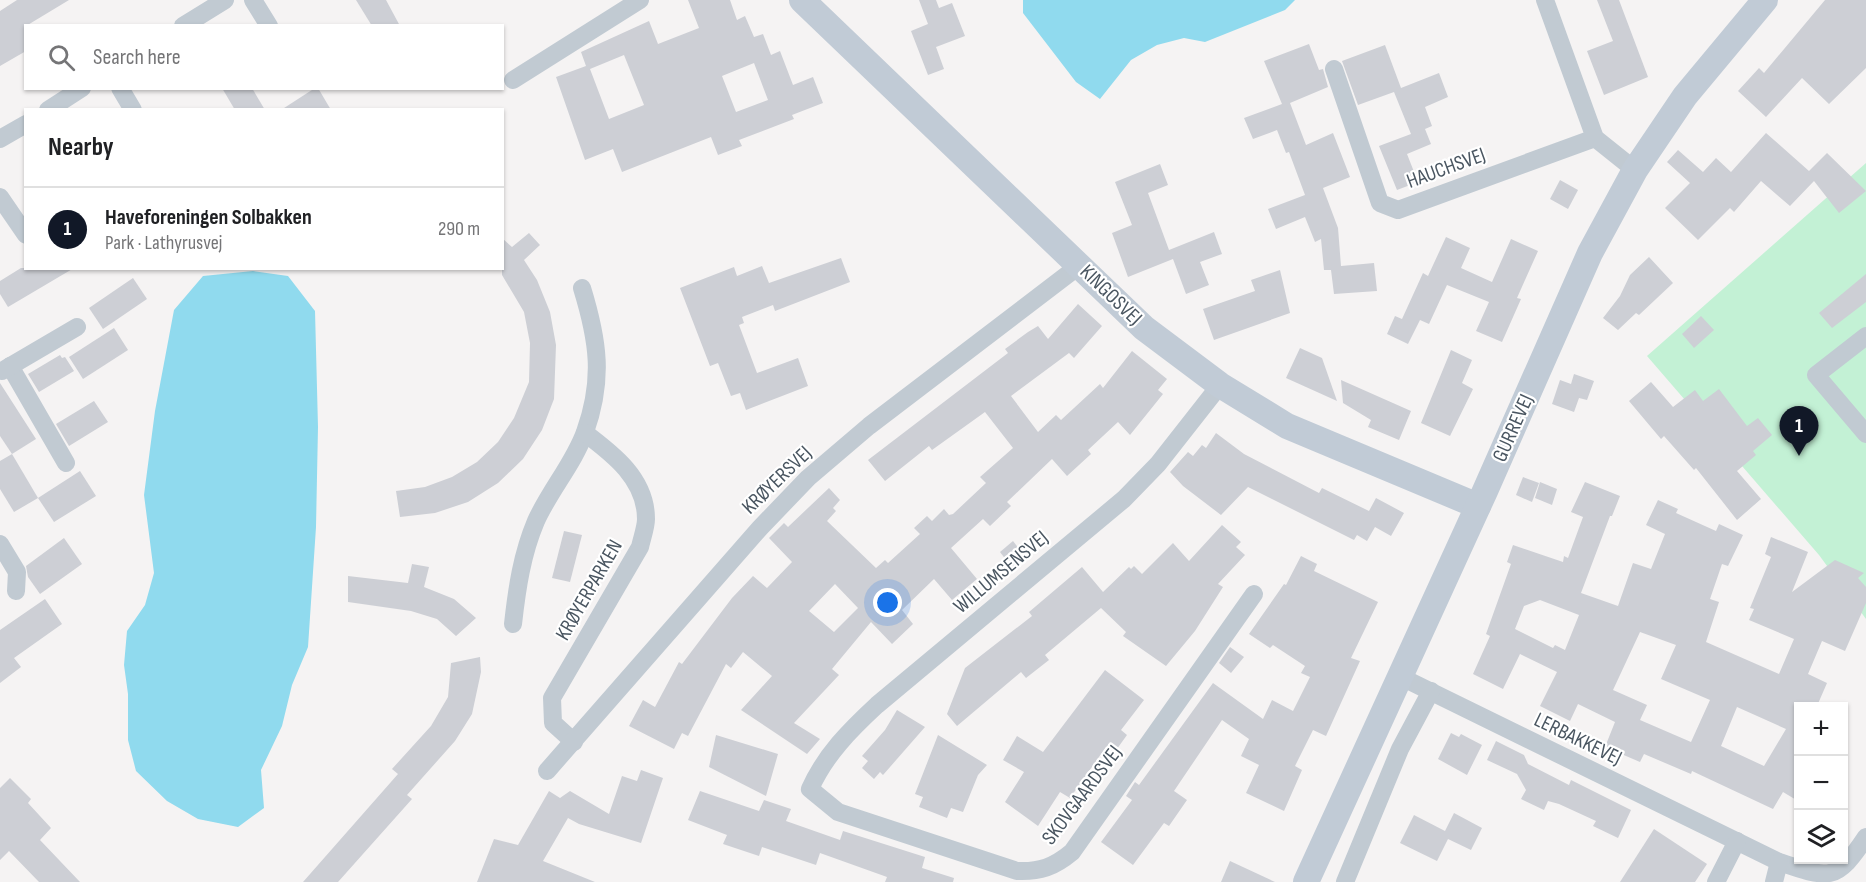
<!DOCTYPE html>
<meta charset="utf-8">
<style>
body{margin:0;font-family:"Sofia Sans Condensed",sans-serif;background:#f6f6f6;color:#202124}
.controls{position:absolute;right:18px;bottom:18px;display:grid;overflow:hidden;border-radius:0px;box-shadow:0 2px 4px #0004}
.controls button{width:54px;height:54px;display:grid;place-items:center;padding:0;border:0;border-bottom:2px solid #e0e0e0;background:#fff;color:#202124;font:30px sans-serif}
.you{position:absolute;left:888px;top:603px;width:21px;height:21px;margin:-15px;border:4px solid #fff;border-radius:50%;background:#1a73e8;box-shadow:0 0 0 9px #1a73e833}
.badge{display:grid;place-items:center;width:39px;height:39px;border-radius:50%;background:#111827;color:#fff;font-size:20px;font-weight:700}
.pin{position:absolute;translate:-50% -50px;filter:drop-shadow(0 2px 3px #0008)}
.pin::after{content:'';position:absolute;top:32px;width:21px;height:18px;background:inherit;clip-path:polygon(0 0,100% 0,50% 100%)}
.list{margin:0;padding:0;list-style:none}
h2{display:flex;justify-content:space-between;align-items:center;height:78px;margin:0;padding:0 24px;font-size:26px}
h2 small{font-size:20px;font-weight:400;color:#757577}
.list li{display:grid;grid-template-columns:39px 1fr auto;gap:18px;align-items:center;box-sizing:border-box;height:84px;padding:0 24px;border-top:2px solid #e0e0e0}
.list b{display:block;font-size:22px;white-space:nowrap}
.list p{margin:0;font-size:20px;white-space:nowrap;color:#757577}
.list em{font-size:20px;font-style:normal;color:#757577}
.icon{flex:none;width:33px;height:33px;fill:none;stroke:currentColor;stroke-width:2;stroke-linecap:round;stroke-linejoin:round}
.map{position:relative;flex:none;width:1866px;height:882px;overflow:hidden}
.search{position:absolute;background:#fff;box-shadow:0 2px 4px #0004;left:24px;top:24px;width:480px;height:66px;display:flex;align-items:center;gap:15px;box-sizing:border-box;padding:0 21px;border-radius:0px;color:#757577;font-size:22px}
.panel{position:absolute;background:#fff;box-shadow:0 2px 4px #0004;left:24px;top:108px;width:480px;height:162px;border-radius:0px}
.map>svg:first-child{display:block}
.green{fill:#c3f1d5}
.water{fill:#90daee}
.building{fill:#cdcfd5;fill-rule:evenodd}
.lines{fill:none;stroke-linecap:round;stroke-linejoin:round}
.street{stroke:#c1cad2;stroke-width:18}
.secondary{stroke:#c1cbd6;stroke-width:26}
.labels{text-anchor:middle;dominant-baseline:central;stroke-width:4.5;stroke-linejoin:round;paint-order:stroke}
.street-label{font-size:21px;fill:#4a5661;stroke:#fff}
</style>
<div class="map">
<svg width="1866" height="882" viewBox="0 0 1866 882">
<rect width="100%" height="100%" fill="#f5f3f3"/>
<!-- green -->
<polygon class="green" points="1866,163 1866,619 1819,555 1647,356"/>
<!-- water -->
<g class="water">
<polygon points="1023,0 1295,0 1285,10 1205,42 1184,38 1157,45 1131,60 1100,99 1076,82 1023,13"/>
<polygon points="253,271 288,276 315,311 318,427 316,527 308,647 292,685 282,726 261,770 264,808 238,827 198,819 167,801 136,771 128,740 128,694 124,665 127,631 145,605 154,573 144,495 155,411 174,310 203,276"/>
</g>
<!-- building -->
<g class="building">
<polygon points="17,0 69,0 26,26 26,51 0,66 0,11"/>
<polygon points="356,0 386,0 400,26 372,26"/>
<path d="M 688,0 L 730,0 L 737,20 L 745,16 L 754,37 L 763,34 L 771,55 L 780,51 L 793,85 L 813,77 L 823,103 L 792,115 L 794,119 L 739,140 L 742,146 L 718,155 L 711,137 L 622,172 L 613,149 L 585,160 L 556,77 L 586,66 L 581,52 L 649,21 L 658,44 L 699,28 ZM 624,55 L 644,105 L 609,119 L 590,69 ZM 754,63 L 768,100 L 736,112 L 722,76 Z"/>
<polygon points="919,0 936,0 939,8 952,3 965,36 936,47 944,69 928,75 911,31 928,24"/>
<polygon points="1597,0 1619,0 1648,77 1604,95 1587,51 1613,41"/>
<polygon points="1825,0 1866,0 1866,68 1829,104 1802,78 1766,117 1738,91 1759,68 1764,73"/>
<polygon points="1309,44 1319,70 1323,69 1328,87 1290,103 1306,145 1333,133 1350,177 1323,188 1338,228 1341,266 1374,263 1377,291 1334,294 1331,270 1324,270 1321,239 1315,242 1305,217 1276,229 1268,209 1305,195 1289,152 1286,153 1277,130 1253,139 1244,118 1282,104 1264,61"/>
<polygon points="1385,45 1401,88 1439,73 1448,97 1425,107 1432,126 1425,129 1431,144 1407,154 1418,182 1397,190 1379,146 1411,134 1394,92 1358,105 1342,61"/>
<polygon points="222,88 252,88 265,110 235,110"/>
<polygon points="315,88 318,88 331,110 281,110"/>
<polygon points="1766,133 1809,171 1827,153 1866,191 1839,213 1814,181 1790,206 1761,181 1734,212 1730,208 1698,240 1665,208 1690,183 1667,162 1678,150 1703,172 1716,158 1731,172"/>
<polygon points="1160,164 1168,185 1148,193 1169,250 1214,232 1222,254 1200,262 1209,285 1186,294 1173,259 1128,277 1112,233 1132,225 1115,182"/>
<polygon points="1560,180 1578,190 1568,209 1550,199"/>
<polygon points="529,233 540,245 524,260 537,280 550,312 556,345 554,399 542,430 523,459 498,483 468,502 435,513 400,517 396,491 425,487 452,477 477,462 498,442 514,418 529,382 530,343 524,312 502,275 502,238 512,247"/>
<polygon points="1446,237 1470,248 1461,268 1492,282 1511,239 1538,251 1517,298 1521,299 1502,342 1476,331 1489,302 1447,285 1429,324 1420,320 1408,344 1387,334 1395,316 1402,319 1423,273 1428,276"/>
<polygon points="1649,257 1673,283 1639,315 1636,313 1618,330 1603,318 1620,296 1630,275"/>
<polygon points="841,258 850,282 775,311 773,305 742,317 744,323 739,325 757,373 798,358 808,386 746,410 740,393 731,396 718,363 710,366 680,288 734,267 737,276 762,266 769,283"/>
<polygon points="21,268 74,268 8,307 0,294 0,281"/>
<polygon points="1280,270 1290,313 1214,340 1203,309 1255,291 1251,280"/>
<polygon points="1866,274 1866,302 1832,328 1819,313"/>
<polygon points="133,278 147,299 103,329 89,308"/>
<path d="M 1078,304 L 1102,326 L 1074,358 L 1069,353 L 1011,396 L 1038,432 L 1056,415 L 1061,420 L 1100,384 L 1103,388 L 1132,351 L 1167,379 L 1158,390 L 1163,394 L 1130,435 L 1118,422 L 1088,450 L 1091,454 L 1067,476 L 1052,459 L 1007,502 L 1011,506 L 990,526 L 983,519 L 951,548 L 977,579 L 952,600 L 934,579 L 902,610 L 913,624 L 892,644 L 871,622 L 832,669 L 839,675 L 794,723 L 820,739 L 807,754 L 741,710 L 772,676 L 743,652 L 731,668 L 726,664 L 688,736 L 682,733 L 674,749 L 629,726 L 643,700 L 655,707 L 679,662 L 682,664 L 732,598 L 753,576 L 767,588 L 792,562 L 769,538 L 784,523 L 788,527 L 829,488 L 840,500 L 833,508 L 836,511 L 827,521 L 876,568 L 885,560 L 888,563 L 920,534 L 914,528 L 927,516 L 932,521 L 944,509 L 949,515 L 953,514 L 986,483 L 980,477 L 1013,448 L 985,412 L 932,450 L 929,446 L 885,481 L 868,460 L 1008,353 L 1005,349 L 1028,332 L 1038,326 L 1048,339 ZM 835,584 L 858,608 L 834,632 L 809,611 Z"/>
<polygon points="1701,316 1714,330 1694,348 1682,334"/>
<polygon points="114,328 128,350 83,379 69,357"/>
<polygon points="1300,348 1322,358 1337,401 1286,378"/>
<polygon points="1451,350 1472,360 1462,383 1473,389 1450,436 1421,423"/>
<polygon points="60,355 62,358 65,357 74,371 39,392 28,374"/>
<polygon points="1574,374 1594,381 1587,400 1579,398 1574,412 1552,404 1560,380 1571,384"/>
<polygon points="1341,380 1411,411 1399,440 1368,427 1371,420 1343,403"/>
<polygon points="1651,382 1673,407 1695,390 1703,401 1719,389 1747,426 1758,418 1772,435 1753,451 1756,455 1737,471 1761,499 1737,520 1696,468 1694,470 1664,436 1661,439 1629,401"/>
<polygon points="0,383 36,439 12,454 0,436"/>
<polygon points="94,401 108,422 69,446 56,424"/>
<polygon points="1216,433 1244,454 1319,493 1322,488 1369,511 1376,498 1404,513 1391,536 1375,527 1367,541 1357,535 1354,540 1248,487 1221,515 1183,486 1170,472 1188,452 1193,456 1202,445 1206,448"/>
<polygon points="12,454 38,498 14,512 0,489 0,461"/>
<polygon points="80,471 96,496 54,522 38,498"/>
<polygon points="1523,477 1539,483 1532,502 1516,495"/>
<polygon points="1540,482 1557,489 1552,505 1535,498"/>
<path d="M 1585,482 L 1620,496 L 1612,516 L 1610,516 L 1581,593 L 1618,606 L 1633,563 L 1651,569 L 1665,534 L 1646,525 L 1658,500 L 1678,509 L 1676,513 L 1716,531 L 1719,524 L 1743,535 L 1728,566 L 1722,564 L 1710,599 L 1719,602 L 1706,642 L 1779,674 L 1794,639 L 1749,620 L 1754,609 L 1750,608 L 1771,557 L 1765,554 L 1771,537 L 1808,552 L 1792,592 L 1835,560 L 1864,573 L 1858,578 L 1866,587 L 1866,603 L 1845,651 L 1822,641 L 1808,674 L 1827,683 L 1817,706 L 1798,706 L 1798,801 L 1783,792 L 1773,809 L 1692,771 L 1691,774 L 1644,754 L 1640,762 L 1605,747 L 1615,722 L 1578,704 L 1570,721 L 1540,706 L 1557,672 L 1520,654 L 1503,689 L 1473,674 L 1490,636 L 1486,634 L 1511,564 L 1507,562 L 1513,545 L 1563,562 L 1564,556 L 1568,558 L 1583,517 L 1571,512 ZM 1540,600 L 1579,615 L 1565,650 L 1555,645 L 1553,648 L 1515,629 L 1524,606 ZM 1640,632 L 1676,645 L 1661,679 L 1710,700 L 1691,742 L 1640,720 L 1647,705 L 1613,690 ZM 1737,707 L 1786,729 L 1764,766 L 1721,746 Z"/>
<polygon points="1222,525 1241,542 1236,547 1245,555 1218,584 1223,587 1195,631 1166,666 1123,636 1126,632 1101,608 1045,655 1049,660 1026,678 1021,672 957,726 947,714 965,668 1032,616 1029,612 1082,567 1103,592 1129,567 1131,569 1134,566 1142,574 1173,543 1189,561"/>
<polygon points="564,531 582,535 570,582 552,578"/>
<polygon points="64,538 82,564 40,594 28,577 26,566"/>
<polygon points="1013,541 1026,558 1013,569 1000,552"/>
<polygon points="1301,556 1317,564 1314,571 1378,602 1351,658 1360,661 1326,736 1313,730 1295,766 1302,770 1284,811 1246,793 1259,765 1241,756 1249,739 1222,720 1174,791 1187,800 1169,826 1164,823 1133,865 1101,842 1132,800 1126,796 1135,782 1139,785 1213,683 1263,719 1272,700 1293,711 1310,677 1301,673 1305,666 1273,645 1270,648 1249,634 1284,584 1286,585"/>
<polygon points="412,564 429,567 424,587 454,599 476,618 456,636 437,619 411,611 348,602 348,576 408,583"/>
<polygon points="45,599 62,624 14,658 21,667 0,683 0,630"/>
<polygon points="1230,647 1244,657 1231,673 1219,663"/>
<polygon points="480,657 481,672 472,714 455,741 407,795 412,799 338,882 303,882 398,774 392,769 431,726 448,697 451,663"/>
<polygon points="1105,670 1144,700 1121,730 1127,735 1114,753 1106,747 1070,798 1060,792 1038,826 1005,802 1024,772 1003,760 1017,736 1043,752"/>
<polygon points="897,710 925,727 883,775 880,772 874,779 862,768 868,761 862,756 885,730"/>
<polygon points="1451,733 1459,737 1461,734 1482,745 1467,775 1438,759"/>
<polygon points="716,735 778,754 766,796 709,767"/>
<polygon points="938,735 987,765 978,775 963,812 951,808 947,818 919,807 923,797 915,794"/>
<polygon points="1496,741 1524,755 1528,764 1569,785 1571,780 1631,810 1618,838 1593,826 1596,821 1559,804 1548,801 1544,810 1521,799 1526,790 1517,774 1487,760"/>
<polygon points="641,770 663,778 641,843 579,824 568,818 543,861 595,882 477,882 494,839 518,845 549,791 560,798 570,791 609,814 622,776 637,781"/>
<polygon points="10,778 31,799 28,803 51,828 40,840 80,882 39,882 9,851 0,860 0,788"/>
<polygon points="700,791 759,811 764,800 791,809 786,821 840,840 843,831 925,857 922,868 954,878 953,882 885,882 887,877 820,853 816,865 762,847 759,856 723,844 727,835 688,820"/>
<polygon points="1454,813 1482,828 1471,850 1448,839 1437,861 1400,843 1414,815 1445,831"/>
<polygon points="1654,829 1707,864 1695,882 1620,882"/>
<polygon points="1230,861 1275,882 1221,882"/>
</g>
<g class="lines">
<!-- street -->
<g class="street">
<polyline points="253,0 269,26"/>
<polyline points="1545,0 1595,138 1635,170"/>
<polyline points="183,26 225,0"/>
<polyline points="1334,69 1380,203 1398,210 1595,138"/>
<polyline points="513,80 640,0"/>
<polyline points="120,88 133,110"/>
<polyline points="48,110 82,88"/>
<polyline points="0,139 26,124"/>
<polyline points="0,197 26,235"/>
<polyline points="1866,336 1816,375 1866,434"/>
<polyline points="10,366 66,463"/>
<polyline points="2,371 77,327"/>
<path d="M 1220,385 L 1158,464 L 1124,499 L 877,705 C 850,730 825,755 810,789 L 838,812 L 1017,871 C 1040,872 1054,867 1072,852 L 1254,594"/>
<polyline points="0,544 17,572 16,591"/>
<path d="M 513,624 C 517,588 522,554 536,521 C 550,490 574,463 585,432 C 604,379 598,340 582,288"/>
<path d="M 1399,676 L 1779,862 C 1830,879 1836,882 1866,837"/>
<path d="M 574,742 L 553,723 L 552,698 L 640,547 C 642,538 646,527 646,519 C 646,479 613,454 585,433"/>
<polyline points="547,771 760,528 808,478 869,426 1080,265"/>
<polyline points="1345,882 1400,749 1431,691"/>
<polyline points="1716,882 1737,841"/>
<polyline points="1774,882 1779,862"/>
</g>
<!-- secondary -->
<g class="secondary">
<polyline points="802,0 1144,328 1220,385 1287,426 1478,506"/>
<polyline points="1306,882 1485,491 1590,253 1635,170 1685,96 1765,0"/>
</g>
</g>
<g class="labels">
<!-- street labels -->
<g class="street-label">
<text transform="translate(1446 168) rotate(-20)">HAUCHSVEJ</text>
<text transform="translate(1111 295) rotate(44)">KINGOSVEJ</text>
<text transform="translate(1513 428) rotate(-66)">GURREVEJ</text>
<text transform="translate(777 480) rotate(-44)">KRØYERSVEJ</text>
<text transform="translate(1001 572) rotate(-40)">WILLUMSENSVEJ</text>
<text transform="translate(589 590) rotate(-60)">KRØYERPARKEN</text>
<text transform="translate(1578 739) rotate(26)">LERBAKKEVEJ</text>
<text transform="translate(1082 795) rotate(-53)">SKOVGAARDSVEJ</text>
</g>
</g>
</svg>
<div class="controls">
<button>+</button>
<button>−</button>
<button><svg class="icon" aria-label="layers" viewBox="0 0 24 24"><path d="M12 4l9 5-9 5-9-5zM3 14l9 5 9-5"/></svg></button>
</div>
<div class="you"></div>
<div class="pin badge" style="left:1799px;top:456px">1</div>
<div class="search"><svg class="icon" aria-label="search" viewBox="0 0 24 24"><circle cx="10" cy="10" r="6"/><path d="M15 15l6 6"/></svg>Search here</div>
<section class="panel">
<h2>Nearby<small></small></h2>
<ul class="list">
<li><span class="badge">1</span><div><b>Haveforeningen Solbakken</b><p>Park · Lathyrusvej</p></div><em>290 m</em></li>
</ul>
</section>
</div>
